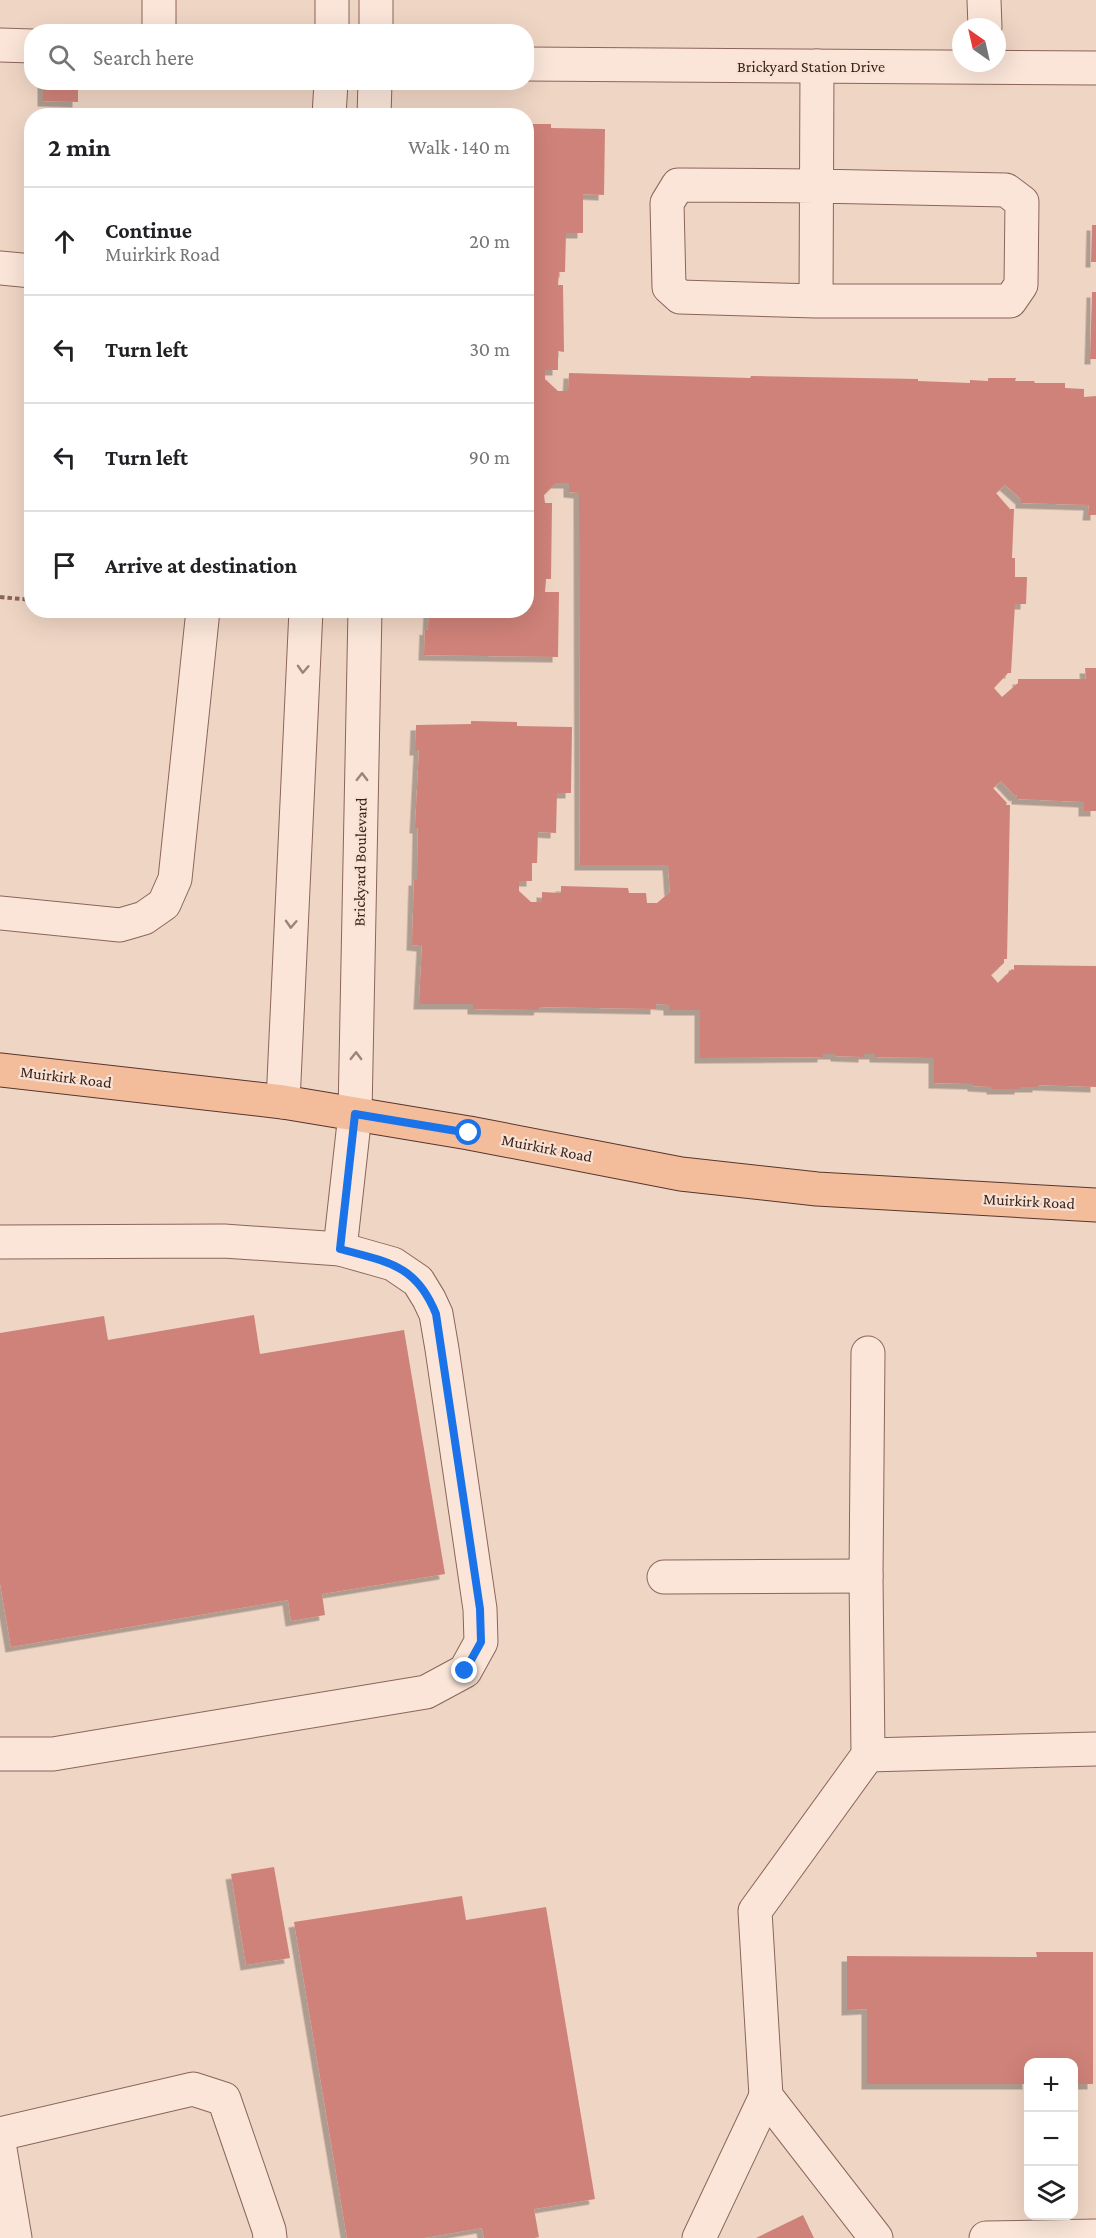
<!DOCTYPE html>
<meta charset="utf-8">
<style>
body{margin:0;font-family:"Crimson Pro",serif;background:#f6f6f6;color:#202124}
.controls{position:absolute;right:18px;bottom:18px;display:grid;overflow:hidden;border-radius:12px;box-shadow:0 6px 24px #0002}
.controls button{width:54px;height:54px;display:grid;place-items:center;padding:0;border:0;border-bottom:2px solid #e0e0e0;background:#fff;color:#202124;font:30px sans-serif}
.compass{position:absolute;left:952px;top:18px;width:54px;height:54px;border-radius:50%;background:#fff;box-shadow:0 6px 24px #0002;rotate:326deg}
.stop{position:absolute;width:18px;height:18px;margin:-14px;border:4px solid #1a73e8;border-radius:50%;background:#fff}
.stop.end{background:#1a73e8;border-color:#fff;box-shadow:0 2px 6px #0008}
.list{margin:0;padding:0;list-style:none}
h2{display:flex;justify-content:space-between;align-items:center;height:78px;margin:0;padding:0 24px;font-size:26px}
h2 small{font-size:20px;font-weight:400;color:#757577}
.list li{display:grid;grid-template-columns:39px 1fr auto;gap:18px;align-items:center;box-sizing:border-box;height:108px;padding:0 24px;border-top:2px solid #e0e0e0}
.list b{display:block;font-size:22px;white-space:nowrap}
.list p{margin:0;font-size:20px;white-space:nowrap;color:#757577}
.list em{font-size:20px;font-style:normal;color:#757577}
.icon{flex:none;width:33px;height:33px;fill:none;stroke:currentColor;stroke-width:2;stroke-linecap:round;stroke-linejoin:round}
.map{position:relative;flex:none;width:1096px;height:2238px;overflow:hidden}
.search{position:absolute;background:#fff;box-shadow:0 6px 24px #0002;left:24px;top:24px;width:510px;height:66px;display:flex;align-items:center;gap:15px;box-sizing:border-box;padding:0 21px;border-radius:24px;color:#757577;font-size:22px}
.panel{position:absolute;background:#fff;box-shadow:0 6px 24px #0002;left:24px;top:108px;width:510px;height:510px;border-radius:24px}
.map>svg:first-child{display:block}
.building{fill:#cf8279;filter:url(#shadow)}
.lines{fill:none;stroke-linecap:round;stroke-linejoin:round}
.minor-casing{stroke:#8b655a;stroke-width:35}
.major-casing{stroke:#58352e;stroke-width:35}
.path{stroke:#8b655a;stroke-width:4;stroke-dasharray:4.5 3;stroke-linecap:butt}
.minor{stroke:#fae5d8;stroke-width:33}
.major{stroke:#f3bd9b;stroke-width:33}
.oneway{stroke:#9a847b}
.route{stroke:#1a73e8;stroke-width:8}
.labels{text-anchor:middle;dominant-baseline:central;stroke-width:4.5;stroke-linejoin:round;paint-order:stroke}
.street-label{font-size:16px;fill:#3a231e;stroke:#f7e2d4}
</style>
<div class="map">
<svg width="1096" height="2238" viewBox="0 0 1096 2238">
<defs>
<filter id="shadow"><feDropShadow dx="-5.5" dy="5.5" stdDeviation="0" flood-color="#0004"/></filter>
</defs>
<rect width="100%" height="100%" fill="#efd5c4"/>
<!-- building -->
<g class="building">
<polygon points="43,82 78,82 78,102 43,101"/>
<polygon points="526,124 551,124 551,128 605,129 604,195 583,194 583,233 566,233 565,272 559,272 558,285 563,285 564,352 558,351 558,370 545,370 545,379 558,391 568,391 569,373 750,378 751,376 918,379 918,381 970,383 970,380 988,381 988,378 1016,378 1015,381 1034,381 1035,383 1065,383 1065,388 1084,389 1084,397 1096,396 1096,515 1088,515 1089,505 1021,503 1021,499 1005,485 996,493 1010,509 1014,509 1012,558 1015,558 1015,577 1027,577 1026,604 1015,604 1011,673 1008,673 994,688 1002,697 1018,683 1018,679 1086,679 1085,668 1096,668 1096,811 1084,811 1084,802 1017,799 1017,795 1015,796 1001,781 993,788 1007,803 1006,805 1010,805 1007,959 1004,959 1004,963 991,975 998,983 1012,969 1014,970 1014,965 1096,966 1096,1087 1038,1085 1038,1087 1020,1087 1020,1089 992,1089 992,1087 973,1086 973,1084 934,1083 934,1058 875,1057 875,1054 864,1054 864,1057 836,1056 836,1054 823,1054 823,1057 700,1058 700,1010 669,1010 669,1005 656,1004 656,1009 540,1007 539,1010 473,1009 473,1004 419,1004 422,946 412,945 414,880 417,880 418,828 415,828 419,750 415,750 416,725 471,724 471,721 517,722 517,726 572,727 571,793 557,793 556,833 538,832 537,863 532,863 532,881 519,881 519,891 531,902 542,902 542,892 561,893 561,886 628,888 629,893 646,893 647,903 657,903 670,892 668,865 580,865 579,493 569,492 569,483 556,483 544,495 545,503 552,503 551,579 546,579 545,592 559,592 558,657 424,655 425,629 428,630 429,610 526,610"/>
<polygon points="1092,225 1096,225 1096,262 1091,262"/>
<polygon points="1092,292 1096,292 1096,359 1090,359"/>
<polygon points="254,1315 260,1354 404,1330 445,1574 322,1594 325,1615 291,1621 288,1600 11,1647 0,1583 0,1333 104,1316 108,1340"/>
<polygon points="274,1867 290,1958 246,1965 231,1874"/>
<polygon points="462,1896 466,1920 546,1907 595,2199 534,2209 539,2237 535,2238 484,2238 482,2228 424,2238 347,2238 294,1922"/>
<polygon points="1036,1952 1093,1952 1093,2084 1074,2084 1074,2062 1028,2062 1028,2084 867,2084 867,2009 847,2010 847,1956 1037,1957"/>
<polygon points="803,2215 814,2238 756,2238"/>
</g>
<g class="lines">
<defs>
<g id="minor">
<polyline points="984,0 985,27"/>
<polyline points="159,32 159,0"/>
<polyline points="332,32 332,0"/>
<polyline points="376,32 376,0"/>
<polyline points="0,45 32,46"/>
<polyline points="526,64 1096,68"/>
<polyline points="329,116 331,82"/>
<polyline points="374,116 375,82"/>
<polyline points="0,268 32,271"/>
<polyline points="816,301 1010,301 1021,285 1022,202 1006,190 816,186 678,185 667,203 669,287 680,297 816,301 817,66"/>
<polyline points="0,913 120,925 144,918 164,904 175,879 203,610"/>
<polyline points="283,1102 306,610"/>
<polyline points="0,1242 224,1241 340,1249 393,1264 418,1281 429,1299 436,1314 442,1349 480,1609 481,1642 465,1671 426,1692 53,1754 0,1754"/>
<polyline points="340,1249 355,1114 365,610"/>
<polyline points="868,1353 866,1576 868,1755 755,1911 766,2096 876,2238"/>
<polyline points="664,1577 866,1576"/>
<polyline points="868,1755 1096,1749"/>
<polyline points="0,2134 193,2089 224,2099 269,2230 270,2238"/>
<polyline points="0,2149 15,2238"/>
<polyline points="699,2238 766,2096"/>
<polyline points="986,2238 1096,2236"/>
</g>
<polyline id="major" points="0,1070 283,1102 469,1133 681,1174 817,1189 1096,1205"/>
</defs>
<!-- minor casing -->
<use href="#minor" class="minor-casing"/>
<!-- major casing -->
<use href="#major" class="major-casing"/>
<!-- path -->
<g class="path">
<polyline points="0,597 32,600"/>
<polyline points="112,610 169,616"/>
</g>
<!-- minor -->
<use href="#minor" class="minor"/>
<!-- major -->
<use href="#major" class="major"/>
</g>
<!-- one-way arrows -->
<defs><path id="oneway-chevron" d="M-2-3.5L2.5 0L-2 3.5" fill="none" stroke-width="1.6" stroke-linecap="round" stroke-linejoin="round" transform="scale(1.5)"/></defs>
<g class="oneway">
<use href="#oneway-chevron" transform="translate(303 669) rotate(93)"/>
<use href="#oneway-chevron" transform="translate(362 777) rotate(-89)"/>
<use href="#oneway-chevron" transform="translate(291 924) rotate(93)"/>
<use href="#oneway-chevron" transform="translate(356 1056) rotate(-89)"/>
</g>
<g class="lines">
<!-- route -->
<path class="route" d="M 465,1671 L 481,1642 L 480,1609 L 436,1314 C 416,1264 387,1262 340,1249 L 355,1114 L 469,1133"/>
</g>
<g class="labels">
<!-- street labels -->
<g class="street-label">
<text x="811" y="66">Brickyard Station Drive</text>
<text transform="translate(360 862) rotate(-89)">Brickyard Boulevard</text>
<text transform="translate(66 1077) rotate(7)">Muirkirk Road</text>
<text transform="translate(547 1148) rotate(11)">Muirkirk Road</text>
<text transform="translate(1029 1201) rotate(3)">Muirkirk Road</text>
</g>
</g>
</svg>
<div class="controls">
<button>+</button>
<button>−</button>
<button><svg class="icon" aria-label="layers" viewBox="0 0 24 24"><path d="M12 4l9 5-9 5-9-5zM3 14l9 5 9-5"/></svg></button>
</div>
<svg class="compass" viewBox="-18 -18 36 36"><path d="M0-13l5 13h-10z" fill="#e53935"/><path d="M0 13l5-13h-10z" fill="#757577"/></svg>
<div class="stop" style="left:469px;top:1133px"></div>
<div class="stop end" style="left:465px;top:1671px"></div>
<div class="search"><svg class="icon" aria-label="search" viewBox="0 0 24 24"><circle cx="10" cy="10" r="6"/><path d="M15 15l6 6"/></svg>Search here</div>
<section class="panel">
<h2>2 min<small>Walk · 140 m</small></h2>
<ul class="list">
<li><svg class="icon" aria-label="ahead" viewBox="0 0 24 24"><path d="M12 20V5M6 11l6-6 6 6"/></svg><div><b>Continue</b><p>Muirkirk Road</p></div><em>20 m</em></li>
<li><svg class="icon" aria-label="left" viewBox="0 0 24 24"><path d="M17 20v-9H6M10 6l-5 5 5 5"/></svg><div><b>Turn left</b></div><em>30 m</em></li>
<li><svg class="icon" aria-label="left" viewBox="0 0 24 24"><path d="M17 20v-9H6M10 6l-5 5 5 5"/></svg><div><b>Turn left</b></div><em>90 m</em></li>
<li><svg class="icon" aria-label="arrive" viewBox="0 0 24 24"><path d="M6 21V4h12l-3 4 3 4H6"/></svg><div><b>Arrive at destination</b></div></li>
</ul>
</section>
</div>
